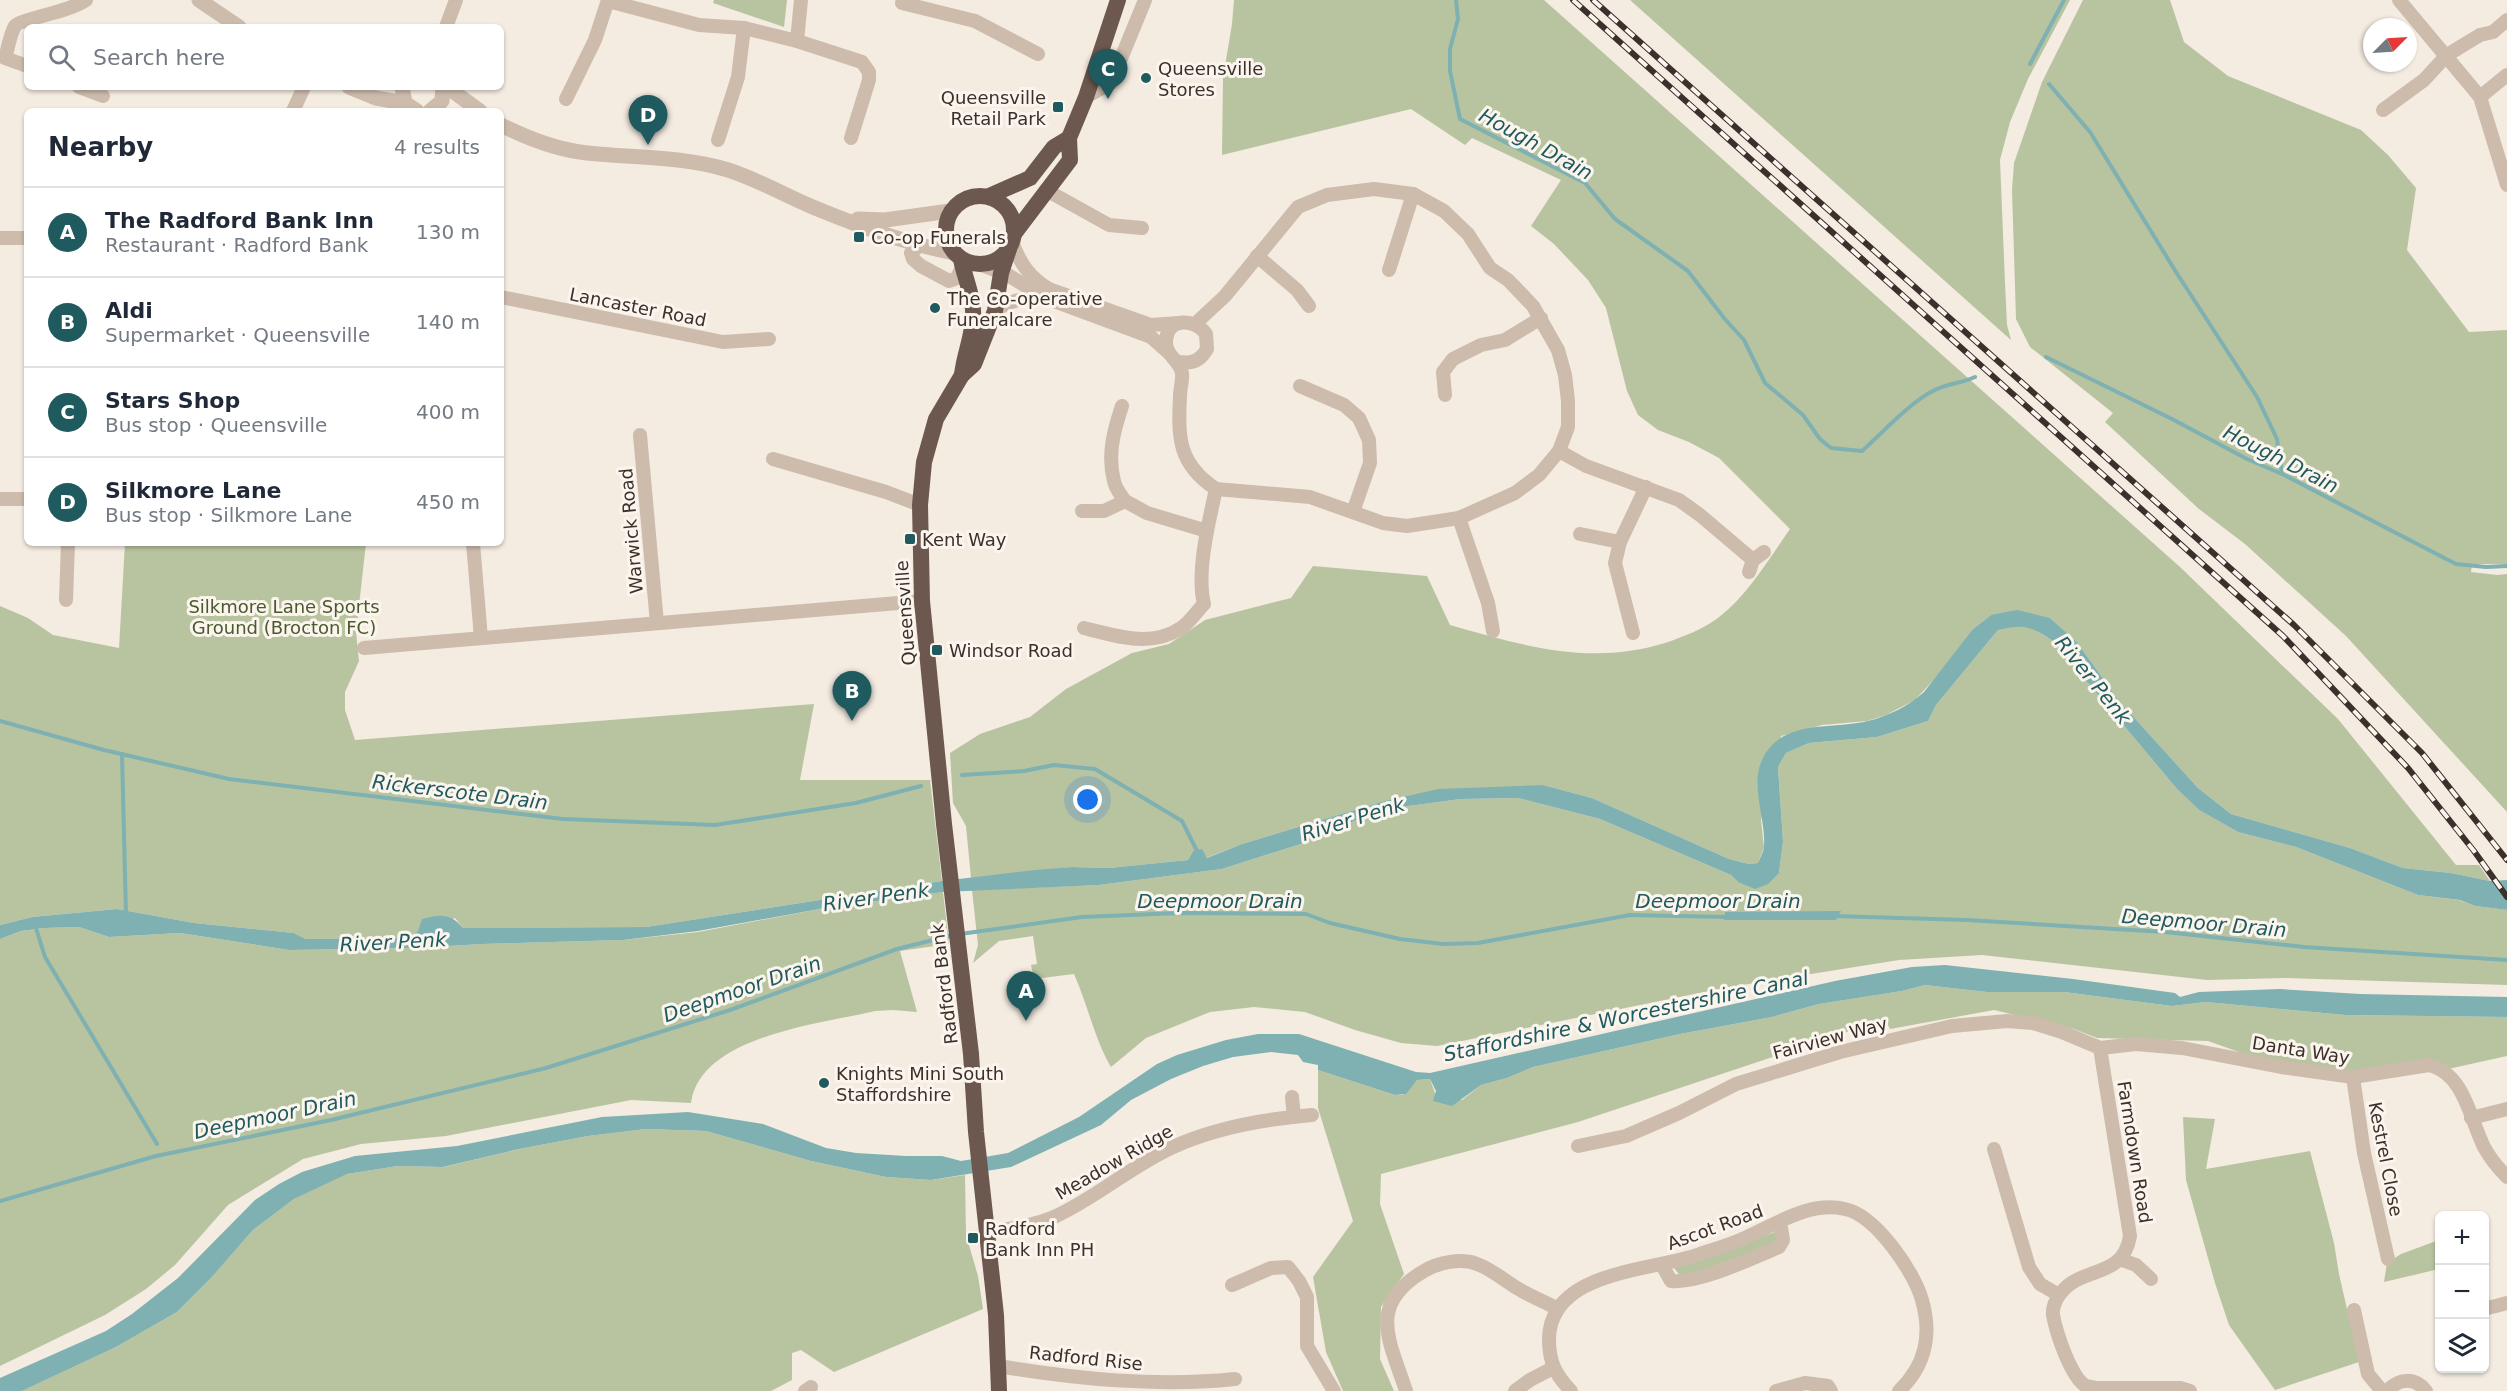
<!DOCTYPE html>
<meta charset="utf-8">
<style>
body{margin:0;font-family:"DejaVu Sans",sans-serif;background:#f6f6f7;color:#1f2937}
.controls{position:absolute;right:18px;bottom:18px;display:grid;overflow:hidden;border-radius:9px;box-shadow:0 2px 4px #0004}
.controls button{width:54px;height:54px;display:grid;place-items:center;padding:0;border:0;border-bottom:2px solid #e0e1e3;background:#fff;color:#1f2937;font:30px sans-serif}
.compass{position:absolute;left:2363px;top:18px;width:54px;height:54px;border-radius:50%;background:#fff;box-shadow:0 2px 4px #0004;rotate:66deg}
.you{position:absolute;left:1088px;top:800px;width:21px;height:21px;margin:-15px;border:4px solid #fff;border-radius:50%;background:#1a73e8;box-shadow:0 0 0 9px #1a73e833}
.badge{display:grid;place-items:center;width:39px;height:39px;border-radius:50%;background:#1f5a5e;color:#fff;font-size:20px;font-weight:700}
.pin{position:absolute;translate:-50% -50px;filter:drop-shadow(0 2px 3px #0008)}
.pin::after{content:'';position:absolute;top:32px;width:21px;height:18px;background:inherit;clip-path:polygon(0 0,100% 0,50% 100%)}
.list{margin:0;padding:0;list-style:none}
h2{display:flex;justify-content:space-between;align-items:center;height:78px;margin:0;padding:0 24px;font-size:26px}
h2 small{font-size:20px;font-weight:400;color:#747a83}
.list li{display:grid;grid-template-columns:39px 1fr auto;gap:18px;align-items:center;box-sizing:border-box;height:90px;padding:0 24px;border-top:2px solid #e0e1e3}
.list b{display:block;font-size:22px;white-space:nowrap}
.list p{margin:0;font-size:20px;white-space:nowrap;color:#747a83}
.list em{font-size:20px;font-style:normal;color:#747a83}
.icon{flex:none;width:33px;height:33px;fill:none;stroke:currentColor;stroke-width:2;stroke-linecap:round;stroke-linejoin:round}
.map{position:relative;flex:none;width:2507px;height:1391px;overflow:hidden}
.search{position:absolute;background:#fff;box-shadow:0 2px 4px #0004;left:24px;top:24px;width:480px;height:66px;display:flex;align-items:center;gap:15px;box-sizing:border-box;padding:0 21px;border-radius:9px;color:#747a83;font-size:22px}
.panel{position:absolute;background:#fff;box-shadow:0 2px 4px #0004;left:24px;top:108px;width:480px;height:438px;border-radius:9px}
.map>svg:first-child{display:block}
.green{fill:#b8c4a0}
.water{fill:#7fb0b2}
.lines{fill:none;stroke-linecap:round;stroke-linejoin:round}
.stream{stroke:#7fb0b2;stroke-width:4}
.minor{stroke:#cdbbac;stroke-width:14}
.tertiary{stroke:#cdbbac;stroke-width:15}
.trunk{stroke:#6c584f;stroke-width:16}
.rail-casing{stroke:#3b302b;stroke-width:6}
.rail{stroke:#fbf5ee;stroke-width:4;stroke-dasharray:11;stroke-linecap:butt}
.poi-dot{fill:#1f5a5e;stroke:#fbf5ee;stroke-width:2}
.labels{text-anchor:middle;dominant-baseline:central;stroke-width:6;stroke-linejoin:round;paint-order:stroke}
.poi-label{font-size:18px;fill:#3b302b;stroke:#fbf5ee;text-anchor:start}
.street-label{font-size:18px;fill:#3b302b;stroke:#fbf5ee}
.park-label{font-size:18px;fill:#4a5a2e;stroke:#fbf5ee}
.water-label{font-size:20px;font-style:italic;fill:#1f5a5e;stroke:#fbf5ee}
</style>
<div class="map">
<svg width="2507" height="1391" viewBox="0 0 2507 1391">
<rect width="100%" height="100%" fill="#f4ebe1"/>
<!-- green -->
<g class="green">
<polygon points="714,0 787,0 784,27 713,3"/>
<path d="M 1234,0 L 1544,0 L 2180,567 L 2338,719 L 2456,865 L 2479,865 L 2490,881 L 2451,873 L 2403,868 L 2350,848 L 2231,814 L 2198,788 L 2120,702 L 2076,641 L 2050,618 L 1991,615 L 1973,629 L 1948,664 L 1915,700 L 1886,715 L 1867,721 L 1822,725 L 1781,736 L 1761,820 L 1764,847 L 1758,863 L 1749,864 L 1729,859 L 1592,798 L 1543,785 L 1381,802 L 1242,844 L 1206,858 L 1193,851 L 1188,860 L 1109,868 L 1072,867 L 971,878 L 966,826 L 953,803 L 950,753 L 980,734 L 1030,717 L 1066,689 L 1132,653 L 1169,644 L 1205,620 L 1291,598 L 1313,566 L 1427,576 L 1450,625 C 1523,646 1590,666 1665,643 C 1683,637 1703,629 1718,618 C 1748,595 1768,560 1790,529 L 1719,458 L 1689,442 L 1658,430 L 1638,415 L 1627,391 L 1606,308 L 1588,280 L 1554,244 L 1531,226 L 1561,180 L 1472,138 L 1465,145 L 1411,109 L 1222,155 L 1223,78 L 1232,24 Z"/>
<polygon points="1630,0 2070,0 2028,79 2010,122 2000,160 2005,283 2007,325 2011,340"/>
<polygon points="2083,0 2170,0 2184,42 2228,76 2361,130 2388,155 2416,188 2407,250 2469,332 2507,330 2507,564 2472,564 2471,572 2497,575 2507,574 2507,812 2346,636 2245,544 2199,509 2105,422 2113,413 2030,347 2016,319 2012,190 2014,163 2042,82"/>
<polygon points="125,543 366,543 356,632 359,661 345,692 345,710 355,740 814,704 800,780 930,780 942,881 646,927 463,928 455,918 418,931 408,938 304,939 294,933 194,923 117,909 32,917 0,925 0,606 28,618 53,635 119,648"/>
<path d="M 2014,625 L 2029,626 L 2053,641 L 2177,789 L 2199,810 L 2238,832 L 2296,847 L 2418,895 L 2459,900 L 2475,906 L 2507,910 L 2507,985 L 2284,978 L 2207,980 L 1982,955 L 1899,960 L 1724,988 L 1437,1046 L 1401,1043 L 1355,1030 L 1305,1012 L 1254,1007 L 1210,1012 L 1146,1038 L 1111,1067 C 1094,1038 1088,1005 1074,974 L 1034,979 L 1031,965 L 1037,964 L 1033,936 L 999,941 L 973,963 L 978,945 L 972,890 L 1099,885 L 1222,869 L 1307,842 L 1333,829 L 1386,809 L 1461,799 L 1518,798 L 1600,819 L 1731,875 L 1738,882 L 1779,873 L 1783,841 L 1778,767 L 1786,753 L 1809,743 L 1877,737 L 1928,721 L 1936,705 L 1998,630 Z"/>
<path d="M 943,892 L 949,944 L 900,951 L 917,1012 L 893,1010 L 875,1011 C 820,1024 700,1036 691,1103 L 631,1100 L 446,1136 L 361,1144 L 303,1159 L 228,1205 L 175,1265 L 146,1289 L 105,1315 L 0,1366 L 0,939 L 21,931 L 44,928 L 79,927 L 109,937 L 180,933 L 289,950 L 415,948 L 482,944 L 623,940 L 698,932 L 825,908 Z"/>
<polygon points="1925,985 1987,992 2064,992 2172,1006 2206,1002 2345,1015 2507,1017 2507,1056 2448,1069 2353,1077 2281,1067 2208,1041 2097,1038 2074,1029 1994,1010 1890,1029 1886,1021 1862,1027 1578,1122 1381,1174 1380,1204 1404,1274 1381,1307 1380,1359 1394,1391 1343,1391 1326,1352 1313,1277 1353,1221 1318,1108 1318,1070 1395,1095 1403,1095 1417,1080 1430,1079 1436,1096 1462,1100 1481,1085 1507,1078 1533,1067 1680,1034 1772,1017 1819,1004 1902,991"/>
<polygon points="2183,1117 2215,1119 2206,1169 2310,1151 2334,1243 2339,1274 2359,1362 2275,1390 2229,1325 2215,1283 2186,1180"/>
<polygon points="646,1129 706,1131 811,1161 886,1177 931,1180 965,1175 966,1235 978,1276 983,1309 834,1372 801,1350 792,1353 792,1380 771,1391 22,1391 116,1347 177,1312 212,1277 253,1230 294,1199 335,1179 347,1174 398,1166 444,1167 519,1149 588,1136"/>
<polygon points="1775,1232 1777,1243 1682,1278 1674,1268"/>
<polygon points="2439,1240 2439,1269 2384,1282 2387,1263 2401,1254"/>
</g>
<!-- water -->
<g class="water">
<path d="M 2017,610 L 2050,618 L 2076,641 L 2120,702 L 2198,788 L 2231,814 L 2350,848 L 2403,868 L 2451,873 L 2490,881 L 2507,880 L 2507,910 L 2475,906 L 2460,900 L 2418,895 L 2296,847 L 2238,832 L 2199,810 L 2177,789 L 2053,641 C 2031,627 2025,623 1998,630 L 1936,705 L 1928,721 L 1877,737 L 1809,743 L 1786,753 L 1778,767 L 1783,841 L 1779,873 L 1768,884 L 1755,889 L 1738,882 L 1731,875 L 1600,819 L 1518,798 L 1461,799 L 1386,809 L 1333,829 L 1307,842 L 1222,869 L 1099,885 L 943,892 L 825,908 L 698,931 L 623,940 L 482,944 L 415,948 L 289,950 L 180,933 L 109,937 L 79,927 L 44,928 L 21,931 L 0,939 L 0,925 L 32,917 L 117,909 L 194,923 L 294,933 L 305,939 L 408,938 L 418,931 L 422,919 C 440,914 451,913 463,928 L 646,927 L 942,881 L 1035,870 L 1072,867 L 1109,868 L 1188,860 L 1193,851 L 1202,849 L 1207,858 L 1242,844 L 1381,802 L 1438,789 L 1543,785 L 1592,798 L 1729,859 L 1749,864 L 1758,863 C 1760,858 1764,851 1764,846 C 1766,819 1750,786 1762,760 C 1781,718 1832,730 1868,721 C 1888,716 1909,706 1924,692 L 1973,629 L 1991,615 Z"/>
<polygon points="1841,911 1836,920 1724,920 1725,912"/>
<polygon points="1945,965 2073,979 2175,993 2180,997 2199,992 2280,989 2360,994 2507,997 2507,1017 2345,1015 2206,1002 2172,1006 2064,992 1987,992 1925,985 1902,991 1819,1004 1772,1017 1680,1034 1533,1067 1507,1078 1481,1085 1452,1106 1433,1101 1436,1091 1430,1079 1417,1080 1406,1094 1395,1095 1318,1070 1318,1065 1303,1062 1298,1055 1271,1052 1233,1057 1203,1066 1171,1079 1131,1100 1101,1125 1011,1167 931,1180 886,1177 811,1161 706,1131 646,1129 588,1136 519,1149 443,1167 398,1166 347,1174 294,1199 253,1230 212,1277 177,1312 116,1347 22,1391 0,1391 0,1378 106,1331 132,1314 178,1278 255,1200 279,1184 302,1172 355,1156 457,1146 602,1117 688,1112 763,1124 826,1148 856,1153 906,1156 942,1156 961,1161 1008,1153 1079,1117 1157,1064 1177,1055 1226,1040 1258,1034 1299,1034 1416,1072 1430,1073 1835,981 1912,967"/>
</g>
<g class="lines">
<!-- stream -->
<g class="stream">
<path d="M 1456,0 L 1458,19 L 1450,49 L 1450,71 L 1460,119 L 1585,183 L 1615,219 L 1688,271 L 1724,318 L 1744,340 L 1765,383 L 1803,415 L 1820,439 L 1831,448 L 1862,451 C 1881,434 1910,403 1931,392 C 1945,383 1961,384 1975,377"/>
<polyline points="2030,64 2064,0"/>
<polyline points="2049,84 2090,132 2176,272 2257,397 2277,439 2282,474"/>
<polyline points="2046,357 2172,419 2247,459 2282,474 2456,564 2486,567 2507,566"/>
<polyline points="0,721 104,750 229,779 563,819 715,825 856,803 921,786"/>
<polyline points="122,754 126,915"/>
<polyline points="962,775 1024,771 1054,765 1095,769 1182,821 1199,855"/>
<polyline points="1834,916 1967,920 2165,932 2304,947 2507,960"/>
<polyline points="35,925 45,957 157,1144"/>
<polyline points="960,934 1082,917 1179,913 1306,914 1330,923 1400,939 1443,944 1478,943 1630,915 1728,917"/>
<polyline points="0,1201 156,1156 331,1120 546,1068 730,1010 897,949 953,935"/>
</g>
<!-- minor -->
<g class="minor">
<polyline points="2399,0 2480,97 2507,185"/>
<polyline points="608,1 699,25 744,28 797,41 862,62 869,72 869,80 851,138"/>
<polyline points="902,3 975,21 1038,54"/>
<polyline points="446,27 456,0"/>
<polyline points="797,41 801,0"/>
<path d="M 27,66 L 5,58 C 8,49 10,34 15,26 C 20,19 70,12 86,0"/>
<polyline points="79,87 103,96"/>
<polyline points="1086,97 1111,83 1145,0"/>
<polyline points="2480,97 2507,75"/>
<polyline points="566,99 595,40 608,0"/>
<polyline points="2383,110 2424,80 2447,55 2480,35 2493,32 2507,20"/>
<polyline points="293,111 304,87"/>
<polyline points="718,140 738,77 744,28"/>
<polyline points="1046,190 1109,225 1142,228"/>
<polyline points="0,238 27,238"/>
<path d="M 1012,242 C 1020,263 1029,277 1049,289 L 1151,325 L 1179,323"/>
<polyline points="919,246 911,253 913,259 921,266 949,281 957,278 962,267"/>
<polyline points="1257,256 1297,290 1309,306"/>
<polyline points="979,264 1008,275 1043,297 1151,337 1168,352"/>
<polyline points="1389,270 1413,194"/>
<polyline points="501,297 723,342 769,339"/>
<path d="M 995,311 C 1010,300 1024,298 1043,297"/>
<path d="M 1179,362 C 1192,364 1200,361 1207,349 L 1206,334 C 1195,318 1167,317 1166,341 C 1165,356 1180,360 1182,373 C 1183,380 1180,388 1180,396 C 1178,438 1178,464 1216,489 L 1310,497 L 1383,523 L 1407,526 L 1459,518 L 1515,493 L 1539,475 L 1559,451 L 1568,427 L 1568,401 L 1565,375 L 1558,350 L 1533,306 L 1508,280 L 1490,268 L 1468,234 L 1444,211 L 1413,194 L 1374,189 L 1327,195 L 1298,207 L 1225,296 L 1196,323"/>
<polyline points="1300,386 1344,405 1359,418 1369,440 1370,463 1353,512"/>
<polyline points="1445,395 1443,372 1453,359 1481,345 1505,340 1541,318"/>
<path d="M 1122,406 C 1114,430 1107,455 1114,481 C 1115,488 1121,495 1125,501"/>
<polyline points="640,435 657,623"/>
<polyline points="1559,451 1586,466 1679,500 1700,515 1753,560"/>
<polyline points="773,459 886,492 920,505"/>
<polyline points="0,499 27,499"/>
<polyline points="1125,501 1147,513 1207,531"/>
<polyline points="1082,511 1104,511 1125,501"/>
<polyline points="1459,518 1488,603 1493,631"/>
<polyline points="1580,534 1620,542"/>
<polyline points="473,543 481,638"/>
<polyline points="1749,572 1753,560 1764,552"/>
<polyline points="66,600 68,543"/>
<path d="M 1084,628 C 1116,636 1151,648 1181,628 C 1190,622 1197,611 1204,604 C 1196,572 1209,521 1216,489"/>
<polyline points="1633,633 1615,563 1620,542 1646,487"/>
<polyline points="364,648 922,601"/>
<path d="M 2100,1048 L 2130,1236 C 2123,1280 2081,1265 2060,1294 C 2056,1299 2052,1308 2053,1315 C 2056,1332 2071,1378 2086,1386 C 2089,1387 2092,1387 2095,1388 L 2180,1388 L 2190,1391"/>
<path d="M 2100,1048 L 2136,1044 L 2182,1048 L 2281,1067 L 2353,1077 L 2429,1065 C 2464,1073 2470,1119 2484,1147 C 2490,1158 2498,1168 2507,1177"/>
<polyline points="2353,1077 2364,1153 2388,1259"/>
<polyline points="1292,1097 1294,1117"/>
<polyline points="2471,1118 2507,1109"/>
<polyline points="1578,1146 1626,1136 1679,1113 1736,1084 1840,1052 1952,1026 2007,1021 2033,1023 2062,1032 2100,1048"/>
<polyline points="1994,1149 2029,1267 2040,1284 2059,1295"/>
<path d="M 987,1232 C 1009,1229 1033,1226 1054,1217 C 1096,1198 1131,1166 1173,1147 C 1217,1127 1265,1119 1312,1115"/>
<polyline points="2122,1260 2136,1265 2151,1279"/>
<path d="M 1662,1265 L 1671,1281 C 1699,1284 1752,1258 1779,1247 L 1783,1240 L 1780,1222"/>
<polyline points="1232,1285 1271,1268 1288,1267 1299,1281 1307,1297 1307,1346 1334,1391"/>
<polyline points="2484,1309 2507,1303"/>
<polyline points="2354,1310 2368,1374 2382,1391"/>
<path d="M 998,1366 C 1077,1379 1156,1387 1235,1379"/>
<polyline points="805,1391 811,1387"/>
<path d="M 1406,1391 C 1390,1341 1366,1305 1424,1271 C 1439,1262 1461,1258 1477,1264 C 1491,1269 1504,1280 1517,1288 C 1530,1296 1545,1302 1558,1309"/>
<polyline points="1515,1391 1530,1380 1553,1368"/>
<path d="M 1571,1391 C 1555,1374 1549,1362 1549,1339 C 1550,1270 1653,1271 1700,1254 C 1715,1249 1732,1244 1747,1237 C 1778,1223 1810,1201 1845,1209 C 1875,1215 1914,1271 1922,1300 C 1932,1335 1926,1365 1899,1391"/>
<polyline points="1776,1391 1805,1383 1828,1386 1831,1391"/>
<path d="M 2387,1391 C 2399,1378 2415,1377 2426,1391"/>
</g>
<!-- tertiary -->
<g class="tertiary">
<polyline points="199,0 239,27"/>
<polyline points="349,87 376,98 405,103"/>
<polyline points="402,87 405,103 417,111"/>
<polyline points="447,87 480,111"/>
<polyline points="430,111 442,101 443,87"/>
<path d="M 501,125 C 527,138 558,150 587,153 C 634,158 683,156 728,170 C 760,180 789,198 820,210 C 864,228 908,244 954,253"/>
<polyline points="858,219 885,220 950,211"/>
</g>
<!-- trunk -->
<g class="trunk">
<circle cx="980" cy="230" r="34"/>
<polyline points="989,196 1030,178 1054,147 1069,138"/>
<polyline points="1014,234 1070,160 1069,138 1086,97 1118,0"/>
<path d="M 961,259 C 964,276 972,292 973,310 C 975,332 964,353 962,375"/>
<polyline points="999,1391 996,1315 976,1132 971,1054 944,824 922,601 920,505 924,462 936,419 962,375 974,364 995,311 1001,273 1009,249"/>
</g>
<defs>
<g id="rail">
<polyline points="1573,0 2283,636 2408,768 2474,851 2507,897"/>
<polyline points="1593,0 2294,625 2422,753 2507,860"/>
</g>
</defs>
<!-- rail casing -->
<use href="#rail" class="rail-casing"/>
<!-- rail -->
<use href="#rail" class="rail"/>
</g>
<!-- markers -->
<g class="poi-dot">
<circle cx="1146" cy="78" r="6"/>
<rect x="1052" y="101" width="12" height="12" rx="3"/>
<rect x="853" y="231" width="12" height="12" rx="3"/>
<circle cx="935" cy="308" r="6"/>
<rect x="904" y="533" width="12" height="12" rx="3"/>
<rect x="931" y="644" width="12" height="12" rx="3"/>
<circle cx="824" cy="1083" r="6"/>
<rect x="967" y="1232" width="12" height="12" rx="3"/>
</g>
<g class="labels">
<!-- poi labels -->
<g class="poi-label">
<text x="1158" y="68">Queensville<tspan x="1158" dy="21">Stores</tspan></text>
<text x="1046" y="97" text-anchor="end">Queensville<tspan x="1046" dy="21">Retail Park</tspan></text>
<text x="871" y="237">Co-op Funerals</text>
<text x="947" y="298">The Co-operative<tspan x="947" dy="21">Funeralcare</tspan></text>
<text x="922" y="539">Kent Way</text>
<text x="949" y="650">Windsor Road</text>
<text x="836" y="1073">Knights Mini South<tspan x="836" dy="21">Staffordshire</tspan></text>
<text x="985" y="1228">Radford<tspan x="985" dy="21">Bank Inn PH</tspan></text>
</g>
<!-- street labels -->
<g class="street-label">
<text transform="translate(638 307) rotate(11)">Lancaster Road</text>
<text transform="translate(631 531) rotate(-95)">Warwick Road</text>
<text transform="translate(905 613) rotate(-94)">Queensville</text>
<text transform="translate(944 984) rotate(-97)">Radford Bank</text>
<text transform="translate(1830 1038) rotate(-15)">Fairview Way</text>
<text transform="translate(2301 1050) rotate(9)">Danta Way</text>
<text transform="translate(2135 1152) rotate(81)">Farmdown Road</text>
<text transform="translate(2386 1159) rotate(79)">Kestrel Close</text>
<text transform="translate(1114 1162) rotate(-30)">Meadow Ridge</text>
<text transform="translate(1715 1227) rotate(-20)">Ascot Road</text>
<text transform="translate(1086 1358) rotate(6)">Radford Rise</text>
</g>
<!-- park labels -->
<g class="park-label">
<text x="284" y="606">Silkmore Lane Sports<tspan x="284" dy="21">Ground (Brocton FC)</tspan></text>
</g>
<!-- water labels -->
<g class="water-label">
<text transform="translate(1536 144) rotate(29)">Hough Drain</text>
<text transform="translate(2281 459) rotate(27)">Hough Drain</text>
<text transform="translate(2093 680) rotate(51)">River Penk</text>
<text transform="translate(460 792) rotate(7)">Rickerscote Drain</text>
<text transform="translate(1353 819) rotate(-17)">River Penk</text>
<text transform="translate(876 897) rotate(-8)">River Penk</text>
<text x="1220" y="901">Deepmoor Drain</text>
<text x="1718" y="901">Deepmoor Drain</text>
<text transform="translate(2204 923) rotate(5)">Deepmoor Drain</text>
<text transform="translate(393 942) rotate(-3)">River Penk</text>
<text transform="translate(742 989) rotate(-19)">Deepmoor Drain</text>
<text transform="translate(1626 1016) rotate(-12)">Staffordshire &amp; Worcestershire Canal</text>
<text transform="translate(275 1115) rotate(-12)">Deepmoor Drain</text>
</g>
</g>
</svg>
<div class="controls">
<button>+</button>
<button>−</button>
<button><svg class="icon" aria-label="layers" viewBox="0 0 24 24"><path d="M12 4l9 5-9 5-9-5zM3 14l9 5 9-5"/></svg></button>
</div>
<svg class="compass" viewBox="-18 -18 36 36"><path d="M0-13l5 13h-10z" fill="#e53935"/><path d="M0 13l5-13h-10z" fill="#747a83"/></svg>
<div class="you"></div>
<div class="pin badge" style="left:1026px;top:1021px">A</div>
<div class="pin badge" style="left:852px;top:721px">B</div>
<div class="pin badge" style="left:1108px;top:99px">C</div>
<div class="pin badge" style="left:648px;top:145px">D</div>
<div class="search"><svg class="icon" aria-label="search" viewBox="0 0 24 24"><circle cx="10" cy="10" r="6"/><path d="M15 15l6 6"/></svg>Search here</div>
<section class="panel">
<h2>Nearby<small>4 results</small></h2>
<ul class="list">
<li><span class="badge">A</span><div><b>The Radford Bank Inn</b><p>Restaurant · Radford Bank</p></div><em>130 m</em></li>
<li><span class="badge">B</span><div><b>Aldi</b><p>Supermarket · Queensville</p></div><em>140 m</em></li>
<li><span class="badge">C</span><div><b>Stars Shop</b><p>Bus stop · Queensville</p></div><em>400 m</em></li>
<li><span class="badge">D</span><div><b>Silkmore Lane</b><p>Bus stop · Silkmore Lane</p></div><em>450 m</em></li>
</ul>
</section>
</div>
